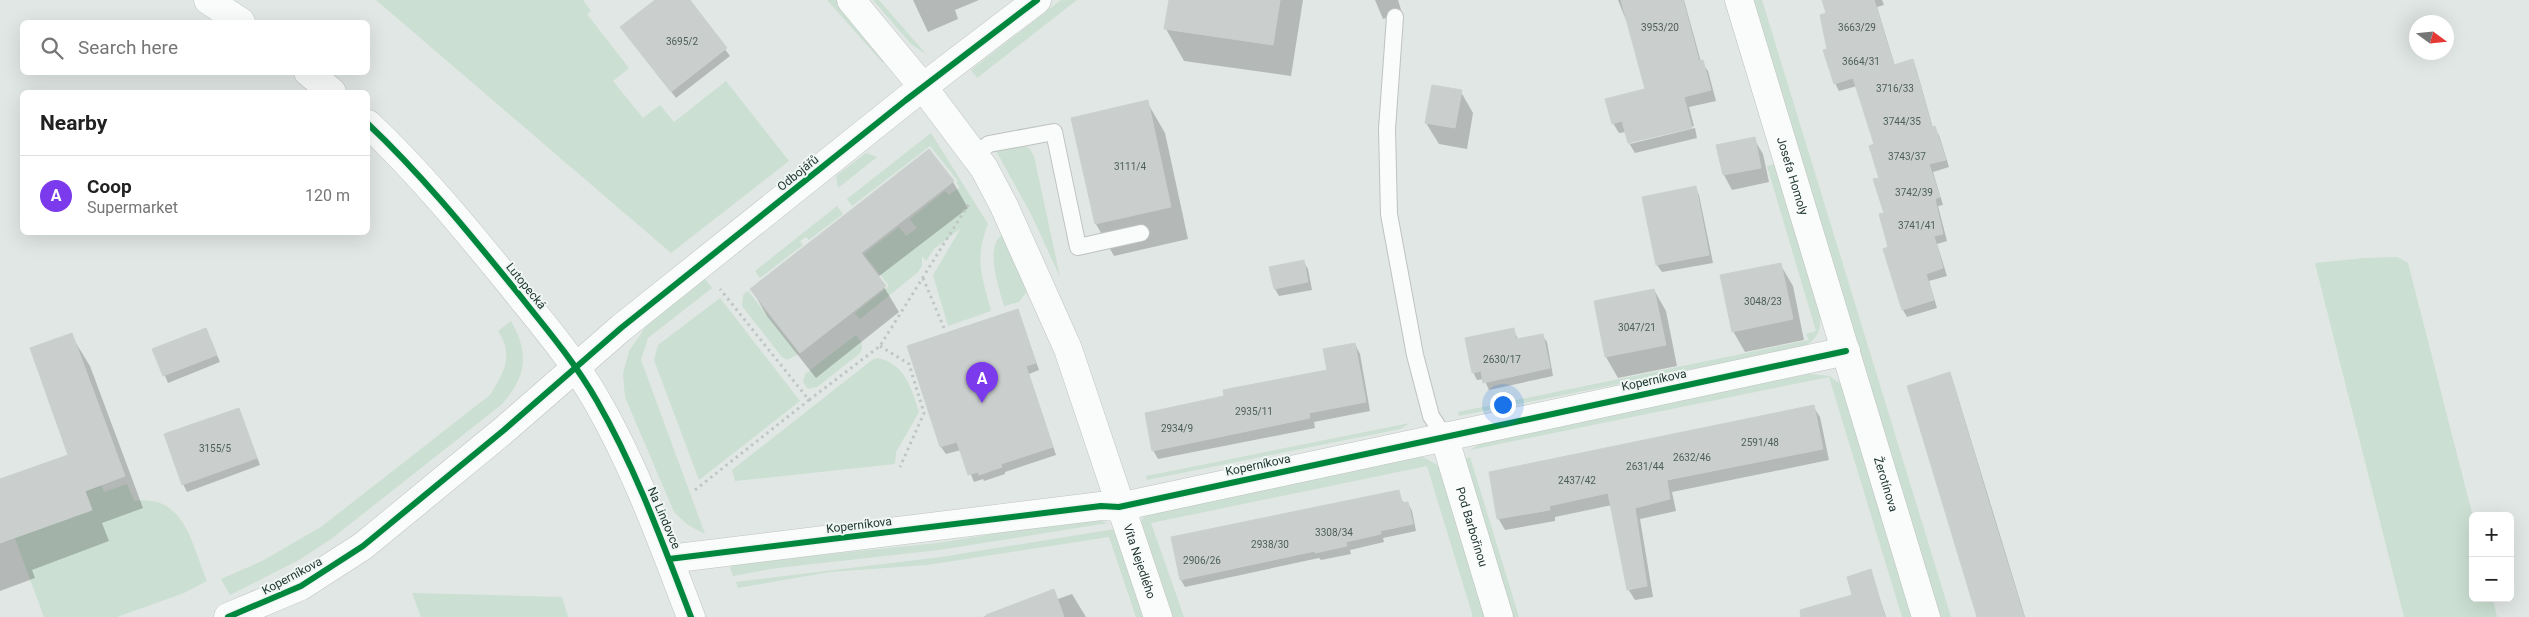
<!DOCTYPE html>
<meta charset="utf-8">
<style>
body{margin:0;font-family:Roboto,sans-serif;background:#f2f2f2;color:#222}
.controls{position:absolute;right:15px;bottom:15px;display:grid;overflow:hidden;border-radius:8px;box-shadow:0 5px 20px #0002}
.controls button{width:45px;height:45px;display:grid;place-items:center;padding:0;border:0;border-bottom:1px solid #e0e0e0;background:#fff;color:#222;font:25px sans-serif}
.compass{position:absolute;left:2409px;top:15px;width:45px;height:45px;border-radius:50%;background:#fff;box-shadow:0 5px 20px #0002;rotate:105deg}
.you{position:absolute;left:1502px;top:404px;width:18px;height:18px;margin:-12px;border:4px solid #fff;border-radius:50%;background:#1a73e8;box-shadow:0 0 0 8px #1a73e833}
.badge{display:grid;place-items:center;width:32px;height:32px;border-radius:50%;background:#7c3aed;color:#fff;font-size:16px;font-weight:700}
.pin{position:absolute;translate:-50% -41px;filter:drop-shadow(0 1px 2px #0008)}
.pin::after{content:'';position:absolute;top:26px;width:18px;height:15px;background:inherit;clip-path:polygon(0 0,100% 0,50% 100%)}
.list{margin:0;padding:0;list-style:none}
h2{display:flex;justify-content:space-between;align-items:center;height:65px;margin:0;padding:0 20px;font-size:21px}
h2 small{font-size:16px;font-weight:400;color:#767676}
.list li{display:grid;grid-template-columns:32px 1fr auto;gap:15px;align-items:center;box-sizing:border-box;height:80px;padding:0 20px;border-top:1px solid #e0e0e0}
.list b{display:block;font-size:19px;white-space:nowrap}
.list p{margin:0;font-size:16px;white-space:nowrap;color:#767676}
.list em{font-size:16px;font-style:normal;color:#767676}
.icon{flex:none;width:28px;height:28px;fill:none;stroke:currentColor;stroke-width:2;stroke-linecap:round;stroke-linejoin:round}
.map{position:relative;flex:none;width:2529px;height:617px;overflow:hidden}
.search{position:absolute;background:#fff;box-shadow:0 5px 20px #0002;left:20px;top:20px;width:350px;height:55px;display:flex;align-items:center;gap:12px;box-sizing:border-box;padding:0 18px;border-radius:8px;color:#767676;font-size:19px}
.panel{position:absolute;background:#fff;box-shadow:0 5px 20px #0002;left:20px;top:90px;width:350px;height:145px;border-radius:8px}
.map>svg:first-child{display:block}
.green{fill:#cbdfd2}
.shadow{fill:#0003}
.building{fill:#cacfcd;stroke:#cad0cd}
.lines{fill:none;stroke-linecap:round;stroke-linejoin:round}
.lane-casing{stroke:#bec3c1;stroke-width:18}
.street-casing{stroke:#bec3c1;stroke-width:29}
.secondary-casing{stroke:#bec4c2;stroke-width:29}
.path{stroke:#bfc7c5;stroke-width:3;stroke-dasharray:2.5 4;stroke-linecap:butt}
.lane{stroke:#fafbfb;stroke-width:16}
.street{stroke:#fafbfb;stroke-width:28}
.secondary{stroke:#fafbfb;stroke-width:28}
.cycleway-casing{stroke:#eff6f3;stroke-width:9}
.cycleway{stroke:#00873e;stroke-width:6}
.labels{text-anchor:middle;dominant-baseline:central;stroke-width:4;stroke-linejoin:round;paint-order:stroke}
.number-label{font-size:10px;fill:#4c5e5a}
.street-label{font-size:12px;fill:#213833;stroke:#eff6f3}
</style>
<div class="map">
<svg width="2529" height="617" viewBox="0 0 2529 617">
<rect width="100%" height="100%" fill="#e1e7e4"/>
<!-- green -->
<g class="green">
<polygon points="376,0 583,0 591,11 587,14 629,68 613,81 643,118 660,105 674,122 726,81 789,161 671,253"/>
<polygon points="827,0 836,0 888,59 883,63"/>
<polygon points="873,0 879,0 926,54 911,44"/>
<polygon points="1061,0 1077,0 977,78 971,70"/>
<polygon points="1754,0 1762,0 1951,617 1940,617"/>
<path d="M 931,133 L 988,224 C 974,259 982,277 991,311 L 948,326 L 933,275 L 961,228 L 934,249 L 926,261 L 922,256 L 922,266 L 917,273 L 860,319 L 855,313 L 889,286 L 864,254 L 899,227 L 906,236 L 917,228 L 910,219 L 945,191 L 949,195 L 960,187 L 956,183 L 958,181 L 930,146 L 852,206 L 847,199 Z"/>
<polygon points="1017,144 1029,148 1034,156 1060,277 1031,214 995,149"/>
<polygon points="866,153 877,157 838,188 836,176"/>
<path d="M 1775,164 L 1819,309 C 1822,327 1820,338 1803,347 L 1459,416 L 1458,412 L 1809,340 L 1806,334 L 1816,331 L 1767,166 Z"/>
<polygon points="837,206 843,214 809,240 806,237 800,241 803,245 760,278 755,271"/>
<path d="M 1005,234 L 1028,290 L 1019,302 L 1004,306 C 1000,291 982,242 1005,234 Z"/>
<polygon points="2397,257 2408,263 2473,517 2473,598 2493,598 2497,617 2404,617 2315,263 2365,258"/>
<polygon points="705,279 712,288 648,338 641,360 705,534 688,525 674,512 625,397 623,374 629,351 647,325"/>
<polygon points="748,291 798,354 787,360 782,357 742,306 743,295"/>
<polygon points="720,298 800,401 699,480 654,360 658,345"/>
<path d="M 511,321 C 530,354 526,378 501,405 L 331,539 L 299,560 L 230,595 L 221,579 L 262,561 L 321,527 L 490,395 C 503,374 515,355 498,331 Z"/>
<polygon points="856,335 862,343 862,349 859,354 817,387 808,389 803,382 805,374"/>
<path d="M 878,358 C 906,365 911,388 919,412 L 896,452 L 895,464 L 735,481 L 732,470 L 872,360 Z"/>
<polygon points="1809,374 1829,376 1842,385 1917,617 1902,617 1829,377 1470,450 1486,440"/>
<polygon points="1410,423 1400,429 1147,480 1146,476"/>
<polygon points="1419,455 1436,464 1443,472 1488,617 1473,617 1427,466 1151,523 1184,617 1168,617 1140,526 1143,517 1150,510"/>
<polygon points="1470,457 1519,617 1505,617 1465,459"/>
<path d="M 101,484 L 104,492 L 127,484 L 134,501 C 185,494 191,543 207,581 L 184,593 L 117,617 L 44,617 L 14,536 L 85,490 Z"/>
<polygon points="1090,518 1108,523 939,550 777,568 733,576 730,567 741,563 938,543"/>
<polygon points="1115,529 1151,617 1136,617 1109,537 927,565 830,572 738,588 736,582 941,557"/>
<polygon points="412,593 562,597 568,617 421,617"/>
</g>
<!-- shadow -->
<g class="shadow">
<polygon points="655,0 688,0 730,56 676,98 622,27"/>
<polygon points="913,0 979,0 955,10 958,19 928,32"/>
<polygon points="1170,0 1303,0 1291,76 1184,61 1166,29"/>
<polygon points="1375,0 1398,0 1402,13 1383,19"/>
<polygon points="1618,0 1684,0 1701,62 1708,71 1716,101 1689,107 1694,126 1630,142 1630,144 1695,128 1697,138 1635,153 1629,143 1626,132 1619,133 1613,123 1647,90 1628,25"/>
<polygon points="1823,0 1882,0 1884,5 1877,7 1895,66 1912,61 1916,68 1933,128 1939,135 1949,167 1933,172 1943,205 1938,206 1947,241 1937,244 1947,276 1929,281 1937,308 1907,317 1903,310 1890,248 1876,145 1857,86 1839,91 1835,83 1829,49 1827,14"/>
<polygon points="1461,92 1473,113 1467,149 1439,144 1426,123"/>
<polygon points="1147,102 1165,133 1188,239 1114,256 1096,224 1073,119"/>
<polygon points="1754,139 1763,154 1769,182 1732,190 1724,175"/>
<polygon points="929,151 953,182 968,208 878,277 899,312 816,378 767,316 752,290"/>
<polygon points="1695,187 1699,195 1713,263 1662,272 1657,265 1644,198"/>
<polygon points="1303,261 1308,269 1312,290 1279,296 1275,289"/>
<polygon points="1780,264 1793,286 1804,340 1745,352 1733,331"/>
<polygon points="1654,290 1666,311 1677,366 1618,378 1606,357 1595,302"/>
<polygon points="1018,310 1039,370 1029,374 1056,455 1005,472 1005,474 984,481 983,479 974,482 961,450 946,454 941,447 909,347"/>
<polygon points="206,329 220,362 168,383 154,350"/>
<polygon points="1513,329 1518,339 1542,335 1547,342 1553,376 1489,390 1484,379 1477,380 1473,372"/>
<polygon points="71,335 90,366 143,508 102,523 109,541 32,570 35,578 0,591 0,480 70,456"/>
<polygon points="1355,344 1360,354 1370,411 1314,422 1315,428 1158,459 1153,450 1329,371"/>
<polygon points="1949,374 1953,381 2025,617 1978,617"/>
<polygon points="1813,406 1820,417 1829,460 1672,492 1676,511 1640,519 1653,597 1635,600 1628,589 1612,505 1555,517 1555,521 1505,530 1498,518"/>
<polygon points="239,409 260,465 187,492 183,484"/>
<polygon points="1398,492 1404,504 1408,503 1412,511 1416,531 1383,538 1384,542 1350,550 1351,554 1321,560 1319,558 1185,587 1181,580 1173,538"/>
<polygon points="1870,570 1886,617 1850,617 1854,596"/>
<polygon points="1053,591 1058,599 1072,594 1086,617 983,617"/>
</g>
<!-- building -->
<g class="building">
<polygon points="655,0 690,0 727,48 671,92 620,27"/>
<polygon points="1169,0 1280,0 1273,45 1164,29"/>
<polygon points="1621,0 1683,0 1699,61 1703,60 1711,90 1684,97 1692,128 1628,143 1622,121 1612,124 1605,99 1645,89"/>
<polygon points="1822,0 1874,0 1894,65 1913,59 1932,127 1935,126 1946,160 1929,164 1940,197 1935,199 1943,234 1934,236 1943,268 1926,274 1934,300 1902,310 1883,249 1888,247 1879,214 1884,213 1873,179 1879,178 1869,146 1874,144 1853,78 1834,84 1823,50 1827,49 1820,15 1826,13"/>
<polygon points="1432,85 1462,90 1455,128 1425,123"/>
<polygon points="1148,100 1171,207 1095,224 1071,118"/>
<polygon points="1755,137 1761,168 1723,175 1716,145"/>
<polygon points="929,149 954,181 861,253 886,286 800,353 750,289"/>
<polygon points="1696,186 1709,255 1656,265 1642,197"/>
<polygon points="1304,260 1308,282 1274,289 1269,267"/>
<polygon points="1781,263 1793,319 1732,332 1720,275"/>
<polygon points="1654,289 1666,345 1605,357 1594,301"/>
<polygon points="1018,309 1036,363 1026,366 1053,447 1001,464 1002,467 979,475 978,472 968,475 957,442 940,447 907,346"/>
<polygon points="206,328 217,355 163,376 152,349"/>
<polygon points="1514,328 1516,339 1543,334 1550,368 1483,383 1481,371 1472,373 1465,338"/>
<polygon points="72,333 125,476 85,491 92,510 0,543 0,479 68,455 30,348"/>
<polygon points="1355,343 1366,402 1309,413 1310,418 1152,451 1145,413 1224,396 1223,390 1327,370 1323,349"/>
<polygon points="1950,372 1988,500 2024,617 1977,617 1907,386"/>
<polygon points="1814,405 1823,449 1667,480 1670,499 1635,508 1647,586 1627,590 1608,493 1549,506 1550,510 1497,519 1489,472"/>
<polygon points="239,408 257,458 182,485 164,434"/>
<polygon points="1399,490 1402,503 1408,502 1413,524 1380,531 1381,534 1346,542 1347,546 1315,553 1315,551 1180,580 1171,537"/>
<polygon points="1871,569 1885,617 1801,617 1800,610 1852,595 1847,577"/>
<polygon points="1054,589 1064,617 986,617 986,615"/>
</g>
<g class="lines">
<defs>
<g id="lane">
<polyline points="1395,17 1387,129 1389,214 1415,355 1431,416 1444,436"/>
<polyline points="974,155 989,144 1054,132 1078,247 1141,233"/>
</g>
<g id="street">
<path id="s1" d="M 851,0 L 923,87 L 984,168 L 1004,206 L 1068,349 L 1158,617"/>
<path id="s2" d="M 1739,0 L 1926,617"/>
<path id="s3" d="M 1444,436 L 1499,617"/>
<polyline points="669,559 1101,506 1119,507 1846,351"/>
<polyline points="228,617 301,586 363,546 504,430 621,328 906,100 1037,0"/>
</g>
<g id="secondary">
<polyline points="208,0 241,22"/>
<polyline points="308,72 332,92"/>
<path d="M 368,124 C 419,172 465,228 509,282 C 540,321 573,359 597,401 C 636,469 663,544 691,617"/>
</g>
</defs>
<!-- lane casing -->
<use href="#lane" class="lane-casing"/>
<!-- street casing -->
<use href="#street" class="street-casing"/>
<!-- secondary casing -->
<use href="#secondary" class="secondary-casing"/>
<!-- path -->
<g class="path">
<polyline points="923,278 944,328"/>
<polyline points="880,346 909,364 924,413 900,467"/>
<polyline points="809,400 880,346 970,202"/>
<polyline points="695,490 809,400 720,289"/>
</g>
<!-- lane -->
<use href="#lane" class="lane"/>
<!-- street -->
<use href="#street" class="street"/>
<!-- secondary -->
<use href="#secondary" class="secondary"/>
<defs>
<g id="cycleway">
<path d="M 368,124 C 419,172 465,228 509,282 C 540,321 573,359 597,401 C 636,469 663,544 691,617"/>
<polyline points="669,559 1101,506 1119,507 1846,351"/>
<polyline points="228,617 301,586 363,546 504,430 621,328 906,100 1037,0"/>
</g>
</defs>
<!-- cycleway casing -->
<use href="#cycleway" class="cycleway-casing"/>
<!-- cycleway -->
<use href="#cycleway" class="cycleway"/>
</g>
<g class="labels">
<!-- number labels -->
<g class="number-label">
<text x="1660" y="27">3953/20</text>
<text x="1857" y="27">3663/29</text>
<text x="682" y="41">3695/2</text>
<text x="1861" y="61">3664/31</text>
<text x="1895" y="88">3716/33</text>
<text x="1902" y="121">3744/35</text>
<text x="1907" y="156">3743/37</text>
<text x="1130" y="166">3111/4</text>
<text x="1914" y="192">3742/39</text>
<text x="1917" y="225">3741/41</text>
<text x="1763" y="301">3048/23</text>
<text x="1637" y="327">3047/21</text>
<text x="1502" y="359">2630/17</text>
<text x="1254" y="411">2935/11</text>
<text x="1177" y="428">2934/9</text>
<text x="1760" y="442">2591/48</text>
<text x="215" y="448">3155/5</text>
<text x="1692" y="457">2632/46</text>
<text x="1645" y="466">2631/44</text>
<text x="1577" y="480">2437/42</text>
<text x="1334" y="532">3308/34</text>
<text x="1270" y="544">2938/30</text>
<text x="1202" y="560">2906/26</text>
</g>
<!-- street labels -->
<g class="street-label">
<text transform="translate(798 173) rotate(-39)">Odbojářů</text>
<text stroke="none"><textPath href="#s2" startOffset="184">Josefa Homoly</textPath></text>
<text transform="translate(526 286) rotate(51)">Lutopecká</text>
<text transform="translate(1654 380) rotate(-12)">Koperníkova</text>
<text transform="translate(1258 465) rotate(-12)">Koperníkova</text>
<text stroke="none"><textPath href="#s2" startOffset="506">Žerotínova</textPath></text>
<text transform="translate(664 518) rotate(67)">Na Lindovce</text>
<text transform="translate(859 525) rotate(-7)">Koperníkova</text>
<text stroke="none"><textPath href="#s3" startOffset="95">Pod Barbořinou</textPath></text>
<text stroke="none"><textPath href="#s1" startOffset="638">Víta Nejedlého</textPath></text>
<text transform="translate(292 576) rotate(-28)">Koperníkova</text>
</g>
</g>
</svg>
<div class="controls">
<button>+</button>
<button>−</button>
</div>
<svg class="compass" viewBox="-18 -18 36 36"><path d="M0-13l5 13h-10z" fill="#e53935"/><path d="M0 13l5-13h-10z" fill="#767676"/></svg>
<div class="you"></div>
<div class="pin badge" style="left:982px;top:403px">A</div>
<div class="search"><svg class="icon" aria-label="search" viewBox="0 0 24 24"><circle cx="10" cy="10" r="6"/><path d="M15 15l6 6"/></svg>Search here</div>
<section class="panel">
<h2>Nearby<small></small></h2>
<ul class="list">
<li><span class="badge">A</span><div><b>Coop</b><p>Supermarket</p></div><em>120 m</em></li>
</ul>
</section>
</div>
